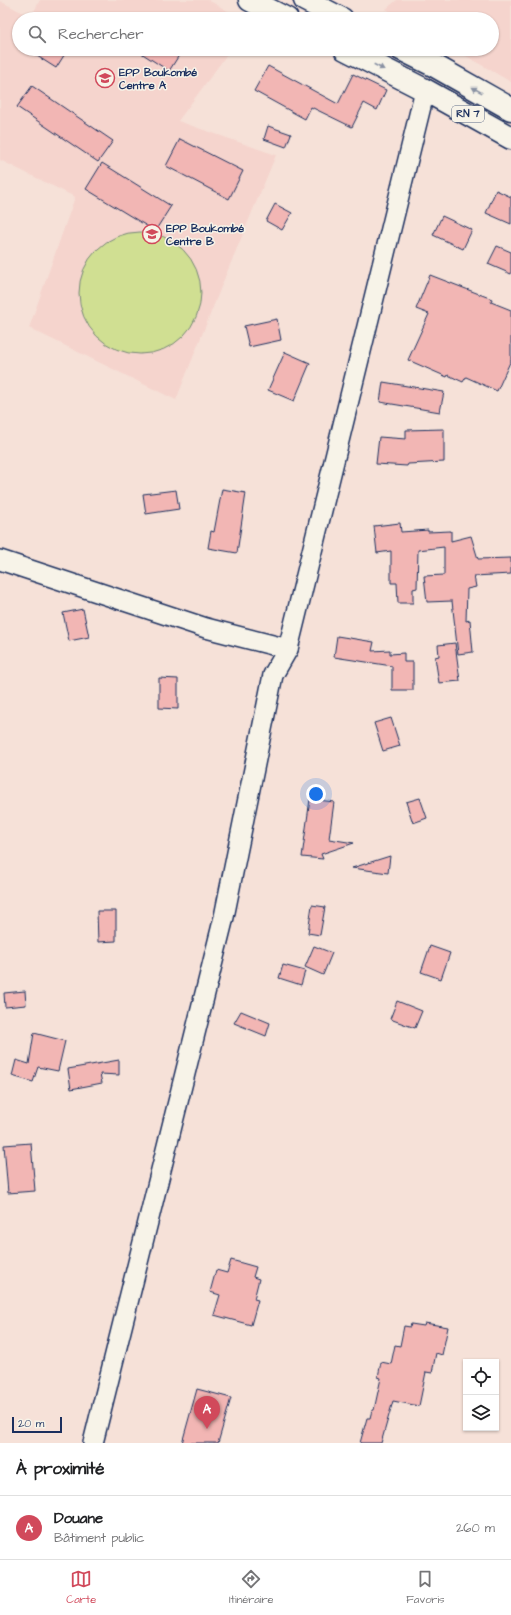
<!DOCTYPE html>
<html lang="fr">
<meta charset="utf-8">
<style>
body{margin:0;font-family:"Architects Daughter",sans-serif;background:#f6f6f6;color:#202124}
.controls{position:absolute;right:12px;bottom:12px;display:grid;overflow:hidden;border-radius:0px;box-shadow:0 1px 3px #0004}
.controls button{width:36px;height:36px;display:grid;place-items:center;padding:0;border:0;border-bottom:1px solid #e0e0e0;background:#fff;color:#202124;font:20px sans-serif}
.scale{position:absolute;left:12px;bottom:10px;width:50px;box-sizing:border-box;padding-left:4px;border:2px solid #1b2f5e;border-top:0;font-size:11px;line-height:14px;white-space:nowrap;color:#1b2f5e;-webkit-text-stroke:3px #f7f3e8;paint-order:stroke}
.you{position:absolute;left:316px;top:794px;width:14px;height:14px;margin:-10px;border:3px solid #fff;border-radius:50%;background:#1a73e8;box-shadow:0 0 0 6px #1a73e833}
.badge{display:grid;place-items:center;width:26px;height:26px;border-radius:50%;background:#d1495b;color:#fff;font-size:13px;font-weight:700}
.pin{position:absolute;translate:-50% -33px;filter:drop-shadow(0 1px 2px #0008)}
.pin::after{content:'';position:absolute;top:21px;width:14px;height:12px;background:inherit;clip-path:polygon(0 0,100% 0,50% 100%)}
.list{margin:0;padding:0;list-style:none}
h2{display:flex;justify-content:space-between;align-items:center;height:52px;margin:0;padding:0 16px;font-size:17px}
h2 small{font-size:13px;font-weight:400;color:#757577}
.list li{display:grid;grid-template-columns:26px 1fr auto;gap:12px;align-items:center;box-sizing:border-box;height:64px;padding:0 16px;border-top:1px solid #e0e0e0}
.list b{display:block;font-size:15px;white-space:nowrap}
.list p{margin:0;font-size:13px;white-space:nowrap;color:#757577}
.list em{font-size:13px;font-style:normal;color:#757577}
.icon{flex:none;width:22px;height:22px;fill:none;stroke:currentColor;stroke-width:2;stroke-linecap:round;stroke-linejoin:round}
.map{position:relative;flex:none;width:511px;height:1443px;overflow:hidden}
.search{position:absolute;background:#fff;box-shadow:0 1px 3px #0004;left:12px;right:12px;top:12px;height:44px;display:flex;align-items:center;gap:10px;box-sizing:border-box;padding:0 14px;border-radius:22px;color:#757577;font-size:15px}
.sheet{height:116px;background:#fff}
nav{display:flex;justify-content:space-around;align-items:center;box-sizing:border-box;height:56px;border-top:1px solid #e0e0e0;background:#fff;font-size:11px;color:#757577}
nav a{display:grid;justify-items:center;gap:2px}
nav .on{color:#d1495b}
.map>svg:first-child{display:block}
.built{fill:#f5d4cd}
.green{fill:#d0df92;stroke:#768778}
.building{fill:#f2b6b4;stroke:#1b2f5e}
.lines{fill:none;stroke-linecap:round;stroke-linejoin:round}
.minor-casing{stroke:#1b2f5e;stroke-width:22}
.major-casing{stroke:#1b2f5e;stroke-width:25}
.minor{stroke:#f7f3e8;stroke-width:19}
.major{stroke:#f7f3e8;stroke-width:22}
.oneway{fill:#8991a3}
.labels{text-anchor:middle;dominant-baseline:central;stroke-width:3;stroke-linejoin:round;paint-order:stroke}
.shield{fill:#f7f3e8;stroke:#5d6a87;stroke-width:1}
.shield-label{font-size:10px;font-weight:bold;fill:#1b2f5e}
.poi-label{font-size:11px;font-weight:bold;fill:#1b2f5e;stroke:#f7f3e8;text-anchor:start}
</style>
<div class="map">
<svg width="511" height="1443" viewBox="0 0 511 1443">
<rect width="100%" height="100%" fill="#f6e1d8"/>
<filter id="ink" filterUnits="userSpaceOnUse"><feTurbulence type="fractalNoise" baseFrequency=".025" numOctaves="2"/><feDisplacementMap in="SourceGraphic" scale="8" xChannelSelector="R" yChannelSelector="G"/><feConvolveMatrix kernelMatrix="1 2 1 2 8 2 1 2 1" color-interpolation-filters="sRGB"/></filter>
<g filter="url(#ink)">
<!-- built -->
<g class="built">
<polygon points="40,0 208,0 242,19 19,19 19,49 231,49 178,121 276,155 227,272 176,400 29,328 75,197 0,160 0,1 31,17"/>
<polygon points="397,0 511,0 511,82 454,49 492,49 492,19 403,19 386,9"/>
</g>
<!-- green -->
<circle class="green" cx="140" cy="293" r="61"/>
<!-- building -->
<g class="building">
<polygon points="26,49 68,49 56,68"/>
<polygon points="135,49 183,49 169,71"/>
<polygon points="268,66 338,104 353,74 386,90 377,110 364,103 352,127 311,107 305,119 254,91"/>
<polygon points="32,86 113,141 98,162 17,107"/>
<polygon points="268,126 291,134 286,147 264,139"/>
<polygon points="180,139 243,171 229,199 166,166"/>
<polygon points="102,163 171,206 155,231 86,189"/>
<polygon points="496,190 511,197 511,224 486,213"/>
<polygon points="275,204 292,213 282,230 266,221"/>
<polygon points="442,216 472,230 463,249 433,235"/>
<polygon points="497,246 511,252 511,274 488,264"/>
<polygon points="430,275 492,299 491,302 511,310 511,360 497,391 466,377 463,382 448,375 447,377 408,360 429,314 416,309"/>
<polygon points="277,319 281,340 249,347 244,326"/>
<polygon points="285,352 310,363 294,401 268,390"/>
<polygon points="383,382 444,392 440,412 380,402"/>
<polygon points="444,429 444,462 408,464 407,466 376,464 379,437 406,439 406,430"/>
<polygon points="222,489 246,493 237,553 208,548 211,531 214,532"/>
<polygon points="176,490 179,509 146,514 143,494"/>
<polygon points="400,523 401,532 415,531 428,530 428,532 451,531 451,541 471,536 478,559 511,558 511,574 474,576 476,587 467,589 466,621 470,620 473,652 458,654 452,601 427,602 424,576 444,575 444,547 418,550 417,588 413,589 413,603 398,603 397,583 391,583 391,551 377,553 374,526"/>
<polygon points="83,609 89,637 69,641 63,613"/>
<polygon points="337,636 374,642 372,651 390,650 390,654 404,653 404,662 413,662 413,690 392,690 392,666 334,657"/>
<polygon points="455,643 460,681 439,683 435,657 439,656 438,645"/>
<polygon points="159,678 178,679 178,709 159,708"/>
<polygon points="391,718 400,746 383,751 374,723"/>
<polygon points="420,798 427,818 413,823 406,802"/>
<polygon points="310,799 334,802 329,839 354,843 321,854 323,859 302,857"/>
<polygon points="390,856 388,873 352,868"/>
<polygon points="312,905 325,907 320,935 308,933"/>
<polygon points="97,911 116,911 116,941 98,942"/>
<polygon points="314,946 332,953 323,975 305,967"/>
<polygon points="430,946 450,953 441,979 421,972"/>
<polygon points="283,965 305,971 301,985 279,978"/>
<polygon points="25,991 26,1005 5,1007 4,993"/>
<polygon points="397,1001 422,1011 415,1028 390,1019"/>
<polygon points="241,1011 270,1023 266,1036 234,1023"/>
<polygon points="34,1033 65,1041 58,1071 38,1067 33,1082 12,1076 16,1060 29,1064"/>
<polygon points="119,1060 119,1075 100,1074 102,1083 71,1089 68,1069"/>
<polygon points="31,1143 35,1191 8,1193 4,1145"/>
<polygon points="231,1260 256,1267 253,1277 259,1279 254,1299 258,1300 251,1325 214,1315 220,1295 210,1292 216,1270 227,1273"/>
<polygon points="425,1323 448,1327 442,1355 436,1353 432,1373 426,1372 419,1406 393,1401 381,1443 360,1443 367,1418 370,1418 372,1410 374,1410 381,1378 378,1377 381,1362 391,1364 395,1345 400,1346 404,1326 410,1327 411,1324 424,1326"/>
<polygon points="197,1389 231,1398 218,1443 182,1443"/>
</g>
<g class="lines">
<defs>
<g id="minor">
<polyline points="0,560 206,628 288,649"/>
<polyline points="93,1443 224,917 273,675 288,649 425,90"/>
</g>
<g id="major">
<polyline points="250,0 287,19"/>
<polyline points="305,0 342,19"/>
<polyline points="345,49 425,90 511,138"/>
<polyline points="401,49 435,66 511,109"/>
</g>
</defs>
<!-- minor casing -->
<use href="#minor" class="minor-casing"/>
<!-- major casing -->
<use href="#major" class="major-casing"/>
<!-- minor -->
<use href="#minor" class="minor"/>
<!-- major -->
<use href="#major" class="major"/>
</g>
<!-- one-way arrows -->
<defs><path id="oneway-solid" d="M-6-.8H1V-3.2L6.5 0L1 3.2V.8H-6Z"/></defs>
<g class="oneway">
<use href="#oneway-solid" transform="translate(379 67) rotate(27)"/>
<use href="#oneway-solid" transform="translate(477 90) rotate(-151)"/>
</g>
</g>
<!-- icons -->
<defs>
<symbol id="school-ring" viewBox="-11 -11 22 22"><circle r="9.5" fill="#f7f3e8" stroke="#d1495b" stroke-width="1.5"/><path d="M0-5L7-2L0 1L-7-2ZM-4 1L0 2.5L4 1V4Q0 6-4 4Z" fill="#d1495b"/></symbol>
</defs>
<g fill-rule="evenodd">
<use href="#school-ring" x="94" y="67" width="22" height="22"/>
<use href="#school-ring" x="141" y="223" width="22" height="22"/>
</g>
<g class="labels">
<!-- shield labels -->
<rect class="shield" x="452" y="106" width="32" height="16" rx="3"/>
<g class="shield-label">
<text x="468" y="114">RN 7</text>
</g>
<!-- poi labels -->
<g class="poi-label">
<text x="119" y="72">EPP Boukombé<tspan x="119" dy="13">Centre A</tspan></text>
<text x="166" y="228">EPP Boukombé<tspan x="166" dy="13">Centre B</tspan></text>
</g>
</g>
</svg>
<div class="controls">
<button><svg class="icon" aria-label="locate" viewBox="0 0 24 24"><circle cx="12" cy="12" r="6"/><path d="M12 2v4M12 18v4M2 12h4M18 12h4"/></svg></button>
<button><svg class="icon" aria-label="layers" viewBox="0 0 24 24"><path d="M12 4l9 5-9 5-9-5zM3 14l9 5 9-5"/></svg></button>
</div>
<div class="scale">20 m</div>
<div class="you"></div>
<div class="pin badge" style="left:207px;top:1429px">A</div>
<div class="search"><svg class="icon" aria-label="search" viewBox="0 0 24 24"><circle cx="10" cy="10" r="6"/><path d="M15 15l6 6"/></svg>Rechercher</div>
</div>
<section class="sheet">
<h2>À proximité<small></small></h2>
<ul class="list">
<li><span class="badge">A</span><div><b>Douane</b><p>Bâtiment public</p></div><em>260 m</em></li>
</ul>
</section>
<nav>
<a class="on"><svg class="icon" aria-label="map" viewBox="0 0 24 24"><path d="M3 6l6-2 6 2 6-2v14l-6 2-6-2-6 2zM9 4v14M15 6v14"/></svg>Carte</a>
<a><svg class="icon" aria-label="directions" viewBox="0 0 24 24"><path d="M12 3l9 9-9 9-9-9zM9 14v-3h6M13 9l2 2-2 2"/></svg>Itinéraire</a>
<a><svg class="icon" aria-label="saved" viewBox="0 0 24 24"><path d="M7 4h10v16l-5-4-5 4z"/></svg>Favoris</a>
</nav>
